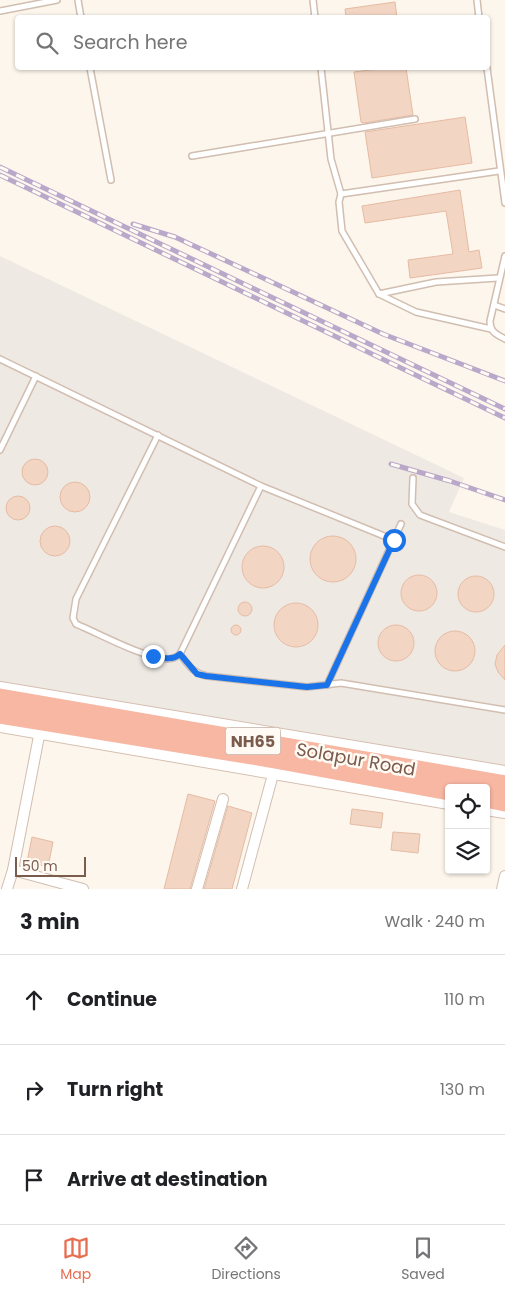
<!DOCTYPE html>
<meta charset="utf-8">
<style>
body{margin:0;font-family:Poppins,sans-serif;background:#f6f6f6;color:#202124}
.controls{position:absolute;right:15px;bottom:15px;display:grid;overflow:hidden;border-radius:5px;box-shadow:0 1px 4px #0004}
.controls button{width:45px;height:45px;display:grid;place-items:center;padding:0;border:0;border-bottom:1px solid #e0e0e0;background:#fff;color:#202124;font:25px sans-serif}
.scale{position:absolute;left:15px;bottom:12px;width:71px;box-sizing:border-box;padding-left:5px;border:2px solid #7a5c4d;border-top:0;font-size:14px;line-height:18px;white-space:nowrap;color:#7a5c4d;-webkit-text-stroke:4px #fffaf3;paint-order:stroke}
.stop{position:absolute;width:15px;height:15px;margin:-11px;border:4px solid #1a73e8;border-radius:50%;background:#fff}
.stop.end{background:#1a73e8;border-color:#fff;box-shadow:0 1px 5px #0008}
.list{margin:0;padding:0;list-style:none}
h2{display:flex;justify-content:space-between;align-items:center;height:65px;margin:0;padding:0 20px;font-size:21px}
h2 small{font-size:16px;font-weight:400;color:#757577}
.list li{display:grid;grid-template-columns:32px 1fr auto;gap:15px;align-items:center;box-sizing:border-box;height:90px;padding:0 20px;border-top:1px solid #e0e0e0}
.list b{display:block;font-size:19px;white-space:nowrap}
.list em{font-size:16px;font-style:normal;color:#757577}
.icon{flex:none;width:28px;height:28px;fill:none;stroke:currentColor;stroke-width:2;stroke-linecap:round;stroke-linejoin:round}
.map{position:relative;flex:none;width:505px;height:889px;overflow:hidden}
.search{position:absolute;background:#fff;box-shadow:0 1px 4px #0004;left:15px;right:15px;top:15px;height:55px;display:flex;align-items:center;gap:12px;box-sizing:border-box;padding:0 18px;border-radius:5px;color:#757577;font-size:19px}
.sheet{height:335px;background:#fff}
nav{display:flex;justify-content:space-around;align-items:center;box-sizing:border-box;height:70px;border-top:1px solid #e0e0e0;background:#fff;font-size:14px;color:#757577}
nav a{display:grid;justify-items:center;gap:2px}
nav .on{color:#e76f51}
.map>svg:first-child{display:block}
.industrial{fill:#efe9e4}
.building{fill:#f3d5c3;stroke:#e6bba3}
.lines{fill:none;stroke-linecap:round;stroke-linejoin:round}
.lane-casing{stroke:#d1beb0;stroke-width:8}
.street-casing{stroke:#d1beb0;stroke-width:12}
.secondary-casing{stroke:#d6c0b0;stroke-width:16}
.highway-casing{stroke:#dad1cd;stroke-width:21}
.lane{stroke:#fff;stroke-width:5}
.street{stroke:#fff;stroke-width:10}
.secondary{stroke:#fff;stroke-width:14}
.highway{stroke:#f7b7a3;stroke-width:19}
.rail-casing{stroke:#b9a8c9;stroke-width:5}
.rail{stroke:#fffaf3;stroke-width:3;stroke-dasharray:9;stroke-linecap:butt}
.route{stroke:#1a73e8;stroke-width:6}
.labels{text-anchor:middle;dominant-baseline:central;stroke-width:5;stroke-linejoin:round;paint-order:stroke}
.shield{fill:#fffaf3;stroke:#a28b7f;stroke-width:1}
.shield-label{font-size:16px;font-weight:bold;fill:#7a5c4d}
.street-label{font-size:18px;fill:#7a5c4d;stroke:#fffaf3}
</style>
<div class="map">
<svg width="505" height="889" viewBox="0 0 505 889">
<rect width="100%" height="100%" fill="#fdf6ec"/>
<!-- industrial -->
<polygon class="industrial" points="0,256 464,478 449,512 505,530 505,769 0,685"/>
<!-- building -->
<g class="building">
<polygon points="395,2 397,18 346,18 345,9"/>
<polygon points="384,68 406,68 413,115 364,123 361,122 354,72"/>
<polygon points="465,117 472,163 372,178 365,132"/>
<polygon points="460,190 469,252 479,250 482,268 410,278 408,260 453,254 446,211 365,223 362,206"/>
<circle cx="35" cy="472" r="13"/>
<circle cx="75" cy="497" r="15"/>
<circle cx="18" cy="508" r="12"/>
<circle cx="55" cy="541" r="15"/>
<circle cx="333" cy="559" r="23"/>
<circle cx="263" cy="567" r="21"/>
<circle cx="419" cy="593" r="18"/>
<circle cx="476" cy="594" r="18"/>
<circle cx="245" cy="609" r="7"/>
<circle cx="296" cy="625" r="22"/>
<circle cx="236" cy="630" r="5"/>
<circle cx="396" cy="643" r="18"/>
<circle cx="455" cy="651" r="20"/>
<polygon points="505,645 505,680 498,672 495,664 497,655"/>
<polygon points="188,794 215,801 190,889 164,889"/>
<polygon points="228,806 252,813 232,889 204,889"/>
<polygon points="352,809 383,813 381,828 350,824"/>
<polygon points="393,832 420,834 418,853 391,850"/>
<polygon points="32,837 53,842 48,867 27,862"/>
</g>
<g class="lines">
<defs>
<g id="lane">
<polyline points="78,0 81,18"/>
<polyline points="313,0 315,18"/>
<polyline points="477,0 479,18"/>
<polyline points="0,11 57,0"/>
<polyline points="90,68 111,180"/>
<polyline points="321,68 331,159 341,194 339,202 342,231 379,294 416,312 491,329"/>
<polyline points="487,68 505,203"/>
<polyline points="192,156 415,119"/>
<polyline points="341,194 499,171"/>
<path d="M 505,256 L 490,321 C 490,332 496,334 505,339"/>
<polyline points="379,294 436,282 498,278"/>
<polyline points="494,305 505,309"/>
<polyline points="0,359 261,486 394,540"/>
<path d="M 158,435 L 76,599 L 73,618 L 76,624 C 100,634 142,657 166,659 C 172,659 176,658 180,654 L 261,486"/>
<polyline points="0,450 36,376"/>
<polyline points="413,478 412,504 420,515 505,547"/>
<path d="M 180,654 C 188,665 193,673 207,676 L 307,687 L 341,683 L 505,710"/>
<polyline points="327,685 401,524"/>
</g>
<g id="street">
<polyline points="40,731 13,870 83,889"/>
<polyline points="7,889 13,870"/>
<polyline points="197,889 223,799"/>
<polyline points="242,889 275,767"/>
<polyline points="502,889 505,876"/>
</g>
<g id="secondary">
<polyline points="0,689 505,773"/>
<polyline points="0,725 449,802"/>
<polyline points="486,808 505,811"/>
</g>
<g id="highway">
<polyline points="0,698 505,785"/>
<polyline points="0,714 276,759 449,791"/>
<polyline points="486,798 505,802"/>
</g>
</defs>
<!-- lane casing -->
<use href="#lane" class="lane-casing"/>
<!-- street casing -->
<use href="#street" class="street-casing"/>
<!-- secondary casing -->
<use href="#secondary" class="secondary-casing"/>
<!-- highway casing -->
<use href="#highway" class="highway-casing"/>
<!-- lane -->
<use href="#lane" class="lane"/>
<!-- street -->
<use href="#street" class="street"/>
<!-- secondary -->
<use href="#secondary" class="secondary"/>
<!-- highway -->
<use href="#highway" class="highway"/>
<defs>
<g id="rail">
<polyline points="0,167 505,409"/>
<polyline points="0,175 505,418"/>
<polyline points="133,224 175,237 383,334 505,381"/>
<polyline points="391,464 450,481 505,500"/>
</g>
</defs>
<!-- rail casing -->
<use href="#rail" class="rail-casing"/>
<!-- rail -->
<use href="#rail" class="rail"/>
</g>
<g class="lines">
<!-- route -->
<path class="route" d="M 153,656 C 163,658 172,661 180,654 L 197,674 L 206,676 L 307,687 L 327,685 L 394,540"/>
</g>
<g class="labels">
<!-- shield labels -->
<rect class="shield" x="225.5" y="727.5" width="55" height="27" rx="4"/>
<g class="shield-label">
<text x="253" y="741">NH65</text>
</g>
<!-- street labels -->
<g class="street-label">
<text transform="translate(356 759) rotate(10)">Solapur Road</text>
</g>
</g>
</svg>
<div class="controls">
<button><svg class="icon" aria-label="locate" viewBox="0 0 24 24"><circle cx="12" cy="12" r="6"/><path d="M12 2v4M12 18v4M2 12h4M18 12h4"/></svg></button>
<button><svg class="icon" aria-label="layers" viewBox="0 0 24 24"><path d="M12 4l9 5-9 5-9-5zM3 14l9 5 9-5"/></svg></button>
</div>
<div class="scale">50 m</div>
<div class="stop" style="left:394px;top:540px"></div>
<div class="stop end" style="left:153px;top:656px"></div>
<div class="search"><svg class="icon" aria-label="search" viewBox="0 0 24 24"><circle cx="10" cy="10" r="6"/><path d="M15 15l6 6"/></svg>Search here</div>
</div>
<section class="sheet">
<h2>3 min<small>Walk · 240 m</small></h2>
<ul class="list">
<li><svg class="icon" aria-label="ahead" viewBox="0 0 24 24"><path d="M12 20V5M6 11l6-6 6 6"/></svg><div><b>Continue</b></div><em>110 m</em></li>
<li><svg class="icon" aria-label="right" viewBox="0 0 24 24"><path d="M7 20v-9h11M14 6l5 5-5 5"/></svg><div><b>Turn right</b></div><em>130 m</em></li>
<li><svg class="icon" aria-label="arrive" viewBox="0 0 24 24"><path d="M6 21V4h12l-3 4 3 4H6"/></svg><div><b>Arrive at destination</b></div></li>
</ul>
</section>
<nav>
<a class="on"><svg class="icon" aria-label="map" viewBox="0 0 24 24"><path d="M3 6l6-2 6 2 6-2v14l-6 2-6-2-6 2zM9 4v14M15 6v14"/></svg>Map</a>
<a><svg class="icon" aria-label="directions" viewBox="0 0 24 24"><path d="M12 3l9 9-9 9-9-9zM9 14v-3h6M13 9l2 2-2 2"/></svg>Directions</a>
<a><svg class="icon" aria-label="saved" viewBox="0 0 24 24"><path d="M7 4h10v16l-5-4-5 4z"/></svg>Saved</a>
</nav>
